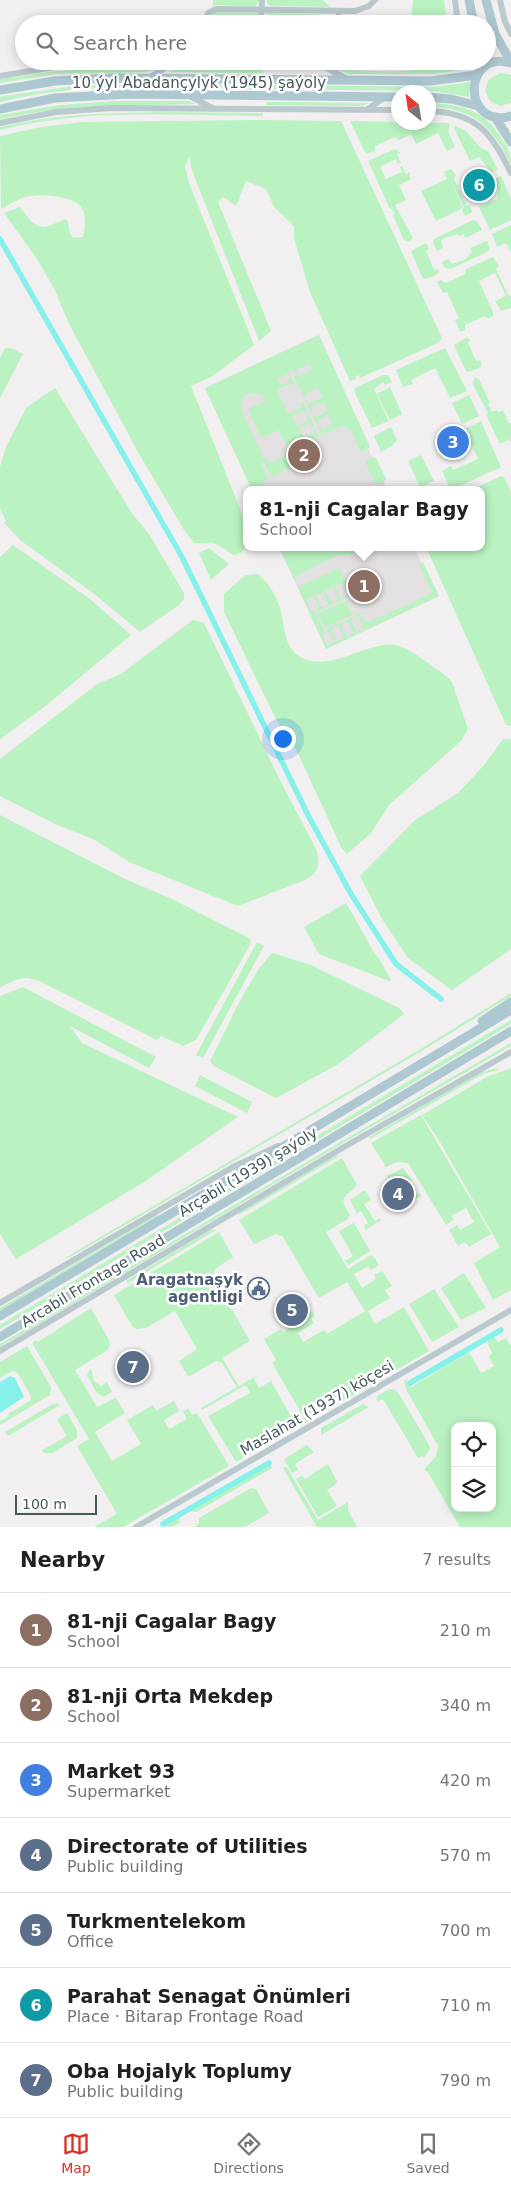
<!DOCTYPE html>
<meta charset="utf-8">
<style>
body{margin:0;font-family:"DejaVu Sans",sans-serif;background:#f2f2f2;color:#202124}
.controls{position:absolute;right:15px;bottom:15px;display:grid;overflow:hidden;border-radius:10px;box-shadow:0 2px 12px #0003}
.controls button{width:45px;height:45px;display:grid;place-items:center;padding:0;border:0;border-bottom:1px solid #e0e0e0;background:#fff;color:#202124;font:25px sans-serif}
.compass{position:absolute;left:391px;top:85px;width:45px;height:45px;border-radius:50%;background:#fff;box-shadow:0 2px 12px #0003;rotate:330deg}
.scale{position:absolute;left:15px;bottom:12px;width:82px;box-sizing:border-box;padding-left:5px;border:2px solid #46595e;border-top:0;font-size:14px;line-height:18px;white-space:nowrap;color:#46595e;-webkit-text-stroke:4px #fff;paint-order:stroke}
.you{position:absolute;left:282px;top:738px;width:18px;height:18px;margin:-12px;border:4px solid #fff;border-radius:50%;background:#1a73e8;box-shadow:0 0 0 8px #1a73e833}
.badge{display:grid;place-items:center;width:32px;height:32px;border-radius:50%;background:#d93025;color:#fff;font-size:16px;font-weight:700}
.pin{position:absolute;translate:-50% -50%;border:2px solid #fff;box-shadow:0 1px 5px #0006}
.popup{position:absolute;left:243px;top:486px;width:242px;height:65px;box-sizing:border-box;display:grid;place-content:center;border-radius:10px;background:#fff;filter:drop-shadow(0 1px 4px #0005);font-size:16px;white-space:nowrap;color:#757577}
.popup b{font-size:19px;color:#202124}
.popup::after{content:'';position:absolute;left:50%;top:100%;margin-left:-10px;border:10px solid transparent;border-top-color:#fff}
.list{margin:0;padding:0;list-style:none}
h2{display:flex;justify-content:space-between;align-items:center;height:65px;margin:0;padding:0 20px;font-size:21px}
h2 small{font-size:16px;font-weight:400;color:#757577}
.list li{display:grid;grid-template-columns:32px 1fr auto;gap:15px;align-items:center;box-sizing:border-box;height:75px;padding:0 20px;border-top:1px solid #e0e0e0}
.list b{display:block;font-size:19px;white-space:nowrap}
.list p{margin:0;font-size:16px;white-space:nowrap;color:#757577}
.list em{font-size:16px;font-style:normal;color:#757577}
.icon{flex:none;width:28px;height:28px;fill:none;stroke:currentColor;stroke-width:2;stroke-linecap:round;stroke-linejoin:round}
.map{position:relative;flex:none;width:511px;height:1527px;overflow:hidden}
.search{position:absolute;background:#fff;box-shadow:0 2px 12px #0003;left:15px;right:15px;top:15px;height:55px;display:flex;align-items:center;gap:12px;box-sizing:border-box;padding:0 18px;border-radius:28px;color:#757577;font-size:19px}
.sheet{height:590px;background:#fff}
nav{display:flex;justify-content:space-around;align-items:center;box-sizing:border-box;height:70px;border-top:1px solid #e0e0e0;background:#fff;font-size:14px;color:#757577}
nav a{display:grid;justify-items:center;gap:2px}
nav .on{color:#d93025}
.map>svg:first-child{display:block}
.education{fill:#e3e0e2}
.green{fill:#bbf2c2;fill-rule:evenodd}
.water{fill:#86f1eb}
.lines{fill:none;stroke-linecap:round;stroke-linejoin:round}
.canal{stroke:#86f1eb;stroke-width:5.5}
.minor{stroke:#bac9cd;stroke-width:6}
.major{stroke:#adc8d0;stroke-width:9}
.labels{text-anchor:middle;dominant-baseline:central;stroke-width:5;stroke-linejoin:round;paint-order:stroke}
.street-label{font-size:15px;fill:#46595e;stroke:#fff}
.service-label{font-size:15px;font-weight:bold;fill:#4e5e75;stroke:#fff;text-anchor:end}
</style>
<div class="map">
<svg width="511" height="1527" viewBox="0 0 511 1527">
<rect width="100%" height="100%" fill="#f2eff0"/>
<!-- education -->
<g class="education">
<polygon points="316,336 387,490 252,490 205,388"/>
<polygon points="279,547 414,547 437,597 326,649"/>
</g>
<!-- green -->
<g class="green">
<polygon points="213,0 260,0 255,7 213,5"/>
<polygon points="267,0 323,0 330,7 271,6 267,4"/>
<polygon points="413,0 444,0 447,24 413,24 411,21"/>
<polygon points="216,12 258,13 258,24 211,24 212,15"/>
<polygon points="268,13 336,15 336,24 264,24 265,16"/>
<path d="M 439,61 L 473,61 L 468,69 L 433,74 L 349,74 L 339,70 C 369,69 413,78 439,61 Z"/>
<polygon points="114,68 158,68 147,72 56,74 0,83 0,79 56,71"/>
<polygon points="176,68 263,69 263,73 168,72"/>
<polygon points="500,73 511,75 511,103 500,106 490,101 485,91 488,80"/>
<polygon points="471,82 469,97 433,91 267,89 267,85 432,87"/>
<path d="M 158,84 L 263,85 L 263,89 C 176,88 85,80 0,102 L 0,97 L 4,96 L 75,86 Z"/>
<polygon points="116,101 189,101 196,104 78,107 44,111 0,119 0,115 60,105"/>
<polygon points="267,102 369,103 363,106 266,105"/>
<path d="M 429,103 C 461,104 485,110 502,139 C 508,148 511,154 511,165 C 493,126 472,107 429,107 Z"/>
<path d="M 162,112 L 263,113 L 263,116 C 176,115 85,108 0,130 L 0,127 C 53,114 107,113 162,112 Z"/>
<path d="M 263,120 L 341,121 L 442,338 L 438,343 L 360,378 L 359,375 L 355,377 L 356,379 L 350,381 L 310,292 L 294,238 L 294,226 L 274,207 L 266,189 L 246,181 L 236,206 L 223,197 L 218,202 L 271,331 L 259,341 L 191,168 L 189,156 L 185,166 L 189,183 L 254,345 L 211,377 L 191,386 L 246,524 L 246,546 L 241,553 L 234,555 L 214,543 L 194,543 L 184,530 L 138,452 L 69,324 L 54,288 L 37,259 L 4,213 L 20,207 C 24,211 26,216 30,220 C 43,233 51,224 66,219 C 70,225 68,232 73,238 L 83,237 C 85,227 87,215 81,207 C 73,195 38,194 25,197 C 16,200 9,205 1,209 L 0,136 L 41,127 L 83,122 Z"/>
<polygon points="350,121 448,123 450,124 448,131 455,147 447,151 438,133 416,144 411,134 399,140 395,137 375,146 375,151 366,154"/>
<polygon points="455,126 466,131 481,148 488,151 498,170 491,172 479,157 470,161 454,128"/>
<polygon points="395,149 401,153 397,154 401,163 398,164 396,159 380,167 386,179 402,172 400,167 402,166 406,174 410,172 410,180 399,185 406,200 395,205 413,238 409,242 404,240 393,215 395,214 392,209 390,209 368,161"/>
<polygon points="451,169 456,175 454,178 467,206 470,205 472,212 465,216 462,210 464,208 449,177 463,208 436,221 421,191 447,179 444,172"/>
<polygon points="501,176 511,199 511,220 490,230 479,207 497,199 498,190 494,179"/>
<polygon points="473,220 477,221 482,230 465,238 463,234 459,236 458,234 444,238 441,241 443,248 437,251 433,242 434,239"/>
<polygon points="511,225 511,253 506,243 497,247 492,234"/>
<polygon points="487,241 490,248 487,252 450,269 444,267 442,262 448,259 452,264 464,260 472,252 470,248"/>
<polygon points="426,243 429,249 426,251 434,270 438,269 439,272 434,276 425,279 423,279 411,251"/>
<polygon points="493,257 499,266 496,269 508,295 511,296 511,308 501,311 495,301 506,296 495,273 479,281 493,312 493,316 488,319 485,316 465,325 465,330 460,332 455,320 459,318 447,292 443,293 437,282 441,280 446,283 465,274 466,269"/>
<path d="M 319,335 L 370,447 L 363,451 L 360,451 L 351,431 L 345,426 L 340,427 L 321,435 L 318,427 L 320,426 L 322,430 L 332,425 L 328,415 L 317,420 L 319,424 L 317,425 L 312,414 L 313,413 L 315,417 L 328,411 L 324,402 L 311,407 L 312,411 L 311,412 L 305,401 L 307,400 L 309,404 L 323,397 L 318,388 L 305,394 L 306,398 L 305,399 L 294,376 L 298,374 L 299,376 L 313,370 L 309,364 L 296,370 L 297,372 L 294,373 L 292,369 L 288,371 L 290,375 L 288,376 L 286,374 L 278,379 L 281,385 L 289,381 L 289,378 L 291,377 L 295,386 L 293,387 L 291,383 L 277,390 L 288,414 L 302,407 L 300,403 L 303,402 L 308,413 L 306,414 L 304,410 L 292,416 L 296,426 L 309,420 L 307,416 L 309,415 L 314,426 L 312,427 L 310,423 L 299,428 L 304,438 L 315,433 L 313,429 L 315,429 L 319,436 L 297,447 L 295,453 L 297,465 L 271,477 L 265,464 L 260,460 L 268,479 L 263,483 L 262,490 L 252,490 L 205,388 ZM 256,393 L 262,395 L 266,401 L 248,409 L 261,438 L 279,430 L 287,447 L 285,456 L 274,462 L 268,461 L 263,457 L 242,411 L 242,399 L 247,394 Z"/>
<polygon points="467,337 471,340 468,342 476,361 480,360 482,365 479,368 468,372 466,371 454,345"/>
<polygon points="5,348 14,349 23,354 0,398 0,358"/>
<polygon points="445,348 467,391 450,398 435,368 411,380 413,384 403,387 396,370"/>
<polygon points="383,375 388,375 392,382 385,385 383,382 374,389 389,421 372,428 354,391 355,388"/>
<polygon points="475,377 479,379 490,403 488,404 492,412 497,410 498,412 503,410 509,423 511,423 511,443 507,434 509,440 500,444 486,415 488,413 472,383"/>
<polygon points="390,387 402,414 390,420 377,394"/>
<polygon points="55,388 133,515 149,534 184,593 184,599 179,605 140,632 93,593 20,540 4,523 6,521 0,508 0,467 6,447 26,408"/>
<polygon points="469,395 479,416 462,424 452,403"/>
<polygon points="481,421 501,467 451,490 442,471 451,466 453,470 478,459 464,429"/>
<polygon points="391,427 397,440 392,446 381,452 374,436"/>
<polygon points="421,455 434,481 420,487 408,461"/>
<polygon points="372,457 376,458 386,479 385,481 379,484 375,483 366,464 366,461"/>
<polygon points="501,476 504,477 511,492 511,726 506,725 426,547 482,547 482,490 471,490"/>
<polygon points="13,545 90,599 131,635 43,708 0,739 0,557"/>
<polygon points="279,547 368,547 350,555 338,555 295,576 296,581 295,581"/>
<polygon points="209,548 229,564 211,580 199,553"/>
<polygon points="423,562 439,596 326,649 298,587 339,568 352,595 346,598 345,596 348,594 342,583 335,586 340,598 344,597 344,599 336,603 335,601 338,599 333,587 325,591 331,602 334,601 335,603 327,607 326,605 328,603 323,592 315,595 321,607 324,606 325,608 317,612 316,610 319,608 313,596 306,600 311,612 314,610 325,633 322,634 327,646 335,642 329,631 326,632 325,630 333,626 334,628 331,630 337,642 344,638 339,626 336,627 335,625 343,621 344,624 341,625 347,637 354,633 349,622 346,623 345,621 353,617 354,619 351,621 357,632 364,629 359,617 355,618 354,616 360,613 364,621 369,622 432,593 419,564"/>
<path d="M 258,574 C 269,583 276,595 280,608 C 285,625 283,646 299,656 C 327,675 365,641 395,645 C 407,647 418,656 428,663 C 437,669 445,674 452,682 L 468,729 L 461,741 L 389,805 L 371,833 L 347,854 L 341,847 L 297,751 L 283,732 L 268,703 L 224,612 L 224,594 L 245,575 Z"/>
<polygon points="346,601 352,615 324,628 318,614"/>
<path d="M 193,620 L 204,623 L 280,780 L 317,851 C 320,866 318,873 305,880 L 238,906 L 129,862 L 95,840 L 55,824 L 0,796 L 0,759 L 97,684 L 121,674 Z"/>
<polygon points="503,739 511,739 511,949 452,990 408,958 382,919 360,876 415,820 458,793 485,764"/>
<polygon points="0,815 125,879 172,899 251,939 250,945 196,1040 183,1046 161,1036 157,1040 39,981 28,978 18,979 0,987"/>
<polygon points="346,903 375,954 378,957 391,980 389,981 319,954 304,927"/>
<polygon points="257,942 264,946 203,1058 196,1055"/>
<path d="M 273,953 L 311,965 L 399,1008 L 404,1014 L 337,1065 L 276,1098 L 214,1066 L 210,1061 C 225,1033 251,971 273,953 Z"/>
<polygon points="23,987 156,1057 149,1068 70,1026 82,1043 238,1117 144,1182 16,1259 0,1234 0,996"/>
<polygon points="511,993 511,996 420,1052 72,1256 63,1259 419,1050"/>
<polygon points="511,1020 511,1024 473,1047 0,1329 0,1325"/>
<polygon points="511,1043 511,1046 338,1146 0,1347 0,1344 337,1144"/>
<polygon points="497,1068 498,1070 483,1074 370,1139 369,1137 481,1072"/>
<polygon points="511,1068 511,1290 493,1300 474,1263 500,1247 440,1142 422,1115 487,1077"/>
<polygon points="200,1075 252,1102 247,1113 195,1086"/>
<polygon points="421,1115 491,1234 469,1247 465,1242 458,1246 449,1230 457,1225 460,1230 474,1222 466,1208 451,1216 454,1220 446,1225 408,1163 398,1162 386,1167 371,1143"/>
<polygon points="336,1155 339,1156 239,1215 239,1212"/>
<path d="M 342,1158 L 357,1185 C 344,1199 338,1196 350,1215 L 348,1219 L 326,1232 L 348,1269 L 371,1255 L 374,1257 L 379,1265 L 371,1270 L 368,1266 L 354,1274 L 362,1288 L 376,1279 L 374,1275 L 382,1271 L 392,1286 L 385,1290 L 390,1298 L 368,1311 L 375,1324 L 404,1307 L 429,1351 L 305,1423 L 303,1416 L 272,1363 L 276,1360 L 264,1339 L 281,1329 L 283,1332 L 296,1324 L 295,1321 L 312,1311 L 315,1316 L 311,1319 L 314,1323 L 298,1333 L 303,1342 L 324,1330 L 327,1334 L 365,1311 L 347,1282 L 319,1298 L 283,1237 L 276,1234 L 254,1244 L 239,1220 Z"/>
<polygon points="403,1168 412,1180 408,1183 414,1195 419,1193 421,1196 406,1205 410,1201 400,1183 393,1187 387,1176"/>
<polygon points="365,1190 371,1200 364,1204 375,1221 380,1218 381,1220 366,1230 364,1226 368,1223 361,1211 357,1214 350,1200"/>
<polygon points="157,1215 158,1217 0,1311 0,1308"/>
<polygon points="354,1223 370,1251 348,1265 345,1261 353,1256 339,1231"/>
<polygon points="210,1230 216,1230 128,1283 126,1281"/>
<polygon points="219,1232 233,1257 215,1269 213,1276 250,1341 222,1358 239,1386 258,1375 254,1379 259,1388 271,1381 294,1422 294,1429 236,1462 208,1416 250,1393 247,1387 244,1386 202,1410 201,1408 237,1387 222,1363 216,1361 190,1376 187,1375 179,1361 197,1349 175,1311 146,1328 136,1329 132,1326 114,1295"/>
<polygon points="464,1273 486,1308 461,1320 441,1288"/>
<polygon points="434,1289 459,1327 432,1342 409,1304"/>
<polygon points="91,1308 109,1340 110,1346 105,1352 75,1370 97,1407 116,1398 125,1413 95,1432 112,1461 141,1444 127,1420 153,1405 156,1411 174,1401 179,1411 164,1420 169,1429 187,1419 183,1412 188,1408 192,1415 197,1413 229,1466 123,1527 94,1527 117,1514 77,1446 89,1439 32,1343 36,1340 38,1342"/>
<path d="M 494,1336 L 498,1342 L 506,1338 L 511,1346 L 511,1527 L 460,1527 L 427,1471 L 425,1471 L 425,1468 L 436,1456 L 438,1446 L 406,1389 L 404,1381 L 406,1379 L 411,1387 L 469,1352 L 481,1373 L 494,1366 L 489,1357 L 492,1353 L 487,1342 ZM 455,1426 L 492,1426 L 492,1508 L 455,1508 Z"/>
<polygon points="27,1346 51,1387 50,1395 0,1425 0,1421 9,1416 8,1414 30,1401 31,1396 17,1372 12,1371 0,1378 0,1362"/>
<polygon points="91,1368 94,1381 101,1386 107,1382 112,1392 103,1397 96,1392 87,1375"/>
<polygon points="389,1389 395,1390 399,1394 428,1443 430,1449 424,1458 423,1456 418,1458 383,1399 377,1402 377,1396"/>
<polygon points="57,1403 60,1405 8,1436 5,1432 51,1405"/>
<polygon points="363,1404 369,1407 321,1435 321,1428"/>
<polygon points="67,1413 77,1430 77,1438 53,1453 44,1453 42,1450 67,1436 57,1419"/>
<polygon points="307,1445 314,1452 295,1464 298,1470 292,1473 284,1459"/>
<polygon points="270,1464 272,1468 196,1512 191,1511 180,1517 179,1523 171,1527 162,1526"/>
<polygon points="328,1464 337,1481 335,1485 327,1490 337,1506 318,1517 296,1479 302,1476 305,1479"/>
<polygon points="286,1466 318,1520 348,1502 348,1510 357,1527 317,1527 283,1468"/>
<polygon points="251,1488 256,1489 269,1513 245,1527 195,1527 199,1523 199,1518"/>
</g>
<!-- water -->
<polygon class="water" points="10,1376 15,1378 24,1397 0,1413 0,1382"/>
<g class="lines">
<!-- canal -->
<g class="canal">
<polyline points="0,239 182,557 309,817 351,894 396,964 441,999"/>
<polyline points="410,1383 501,1330"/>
<polyline points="163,1524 269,1463"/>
</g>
<!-- minor -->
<g class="minor">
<polyline points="455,0 458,24"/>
<polyline points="500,0 505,22 511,34"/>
<polyline points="208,24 208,13 216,9 355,11 369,6 375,0"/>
<polyline points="261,24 262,0"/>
<polyline points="338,24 339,11"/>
<polyline points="391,24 391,23"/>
<polyline points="325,67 347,79"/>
<polyline points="0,76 54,67 115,64 410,67 432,61"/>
<polyline points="150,77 170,65"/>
<polyline points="190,96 212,108"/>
<polyline points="368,109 385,97"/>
<path d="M 428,111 C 476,112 492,133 511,173"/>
<polyline points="0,123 56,112 112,108 398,110"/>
<polyline points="0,1303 233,1167 278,1146"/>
<polyline points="0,1351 344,1147 511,1052"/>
<polyline points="136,1527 511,1310"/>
</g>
<!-- major -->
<g class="major">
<polyline points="469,0 474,24"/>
<polyline points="486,0 495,34 511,62"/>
<path d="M 511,63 C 462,49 462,130 511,116"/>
<polyline points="0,90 55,81 114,78 431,81 477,75"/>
<polyline points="428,97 451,99 479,106"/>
<polyline points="0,109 55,98 128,94 398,97"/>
<polyline points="495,117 511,142"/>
<polyline points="482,1021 511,1002"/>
<polyline points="0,1316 511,1010"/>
<polyline points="0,1337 511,1031"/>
</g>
</g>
<!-- icons -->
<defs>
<symbol id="civic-ring" viewBox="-11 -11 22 22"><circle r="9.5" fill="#fff" stroke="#5c6f8a" stroke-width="1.5"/><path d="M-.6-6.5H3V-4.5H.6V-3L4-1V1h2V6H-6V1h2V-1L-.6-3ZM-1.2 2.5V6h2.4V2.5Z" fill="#5c6f8a"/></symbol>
</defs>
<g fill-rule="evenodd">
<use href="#civic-ring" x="246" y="1276" width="25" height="25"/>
</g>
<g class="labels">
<!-- street labels -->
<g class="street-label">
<text x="199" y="83">10 ýyl Abadançylyk (1945) şaýoly</text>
<text transform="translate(248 1172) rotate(-31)">Arçabil (1939) şaýoly</text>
<text transform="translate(93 1281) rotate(-31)">Arcabil Frontage Road</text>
<text transform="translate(317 1408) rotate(-30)">Maslahat (1937) köçesi</text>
</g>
<!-- service labels -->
<g class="service-label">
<text x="243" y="1280">Aragatnaşyk<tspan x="243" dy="17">agentligi</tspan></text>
</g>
</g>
</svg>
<div class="controls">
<button><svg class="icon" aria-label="locate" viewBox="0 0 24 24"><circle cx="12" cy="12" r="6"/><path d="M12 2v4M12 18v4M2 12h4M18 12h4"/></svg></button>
<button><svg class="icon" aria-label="layers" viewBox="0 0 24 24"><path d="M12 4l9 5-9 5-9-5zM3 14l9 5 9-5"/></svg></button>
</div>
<svg class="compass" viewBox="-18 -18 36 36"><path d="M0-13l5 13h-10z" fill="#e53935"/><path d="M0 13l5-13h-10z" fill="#757577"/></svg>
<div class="scale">100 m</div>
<div class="you"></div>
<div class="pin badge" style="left:364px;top:586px;background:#8d6e63">1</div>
<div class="popup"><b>81-nji Cagalar Bagy</b>School</div>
<div class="pin badge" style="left:304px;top:455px;background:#8d6e63">2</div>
<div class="pin badge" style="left:453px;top:442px;background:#3f7fe0">3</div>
<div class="pin badge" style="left:398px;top:1194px;background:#5c6f8a">4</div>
<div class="pin badge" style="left:292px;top:1310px;background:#5c6f8a">5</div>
<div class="pin badge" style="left:479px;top:185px;background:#0f9aa8">6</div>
<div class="pin badge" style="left:133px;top:1367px;background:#5c6f8a">7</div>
<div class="search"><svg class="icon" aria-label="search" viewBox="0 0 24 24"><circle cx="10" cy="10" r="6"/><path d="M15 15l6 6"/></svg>Search here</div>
</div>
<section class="sheet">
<h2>Nearby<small>7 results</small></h2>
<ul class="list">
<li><span class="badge" style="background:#8d6e63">1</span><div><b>81-nji Cagalar Bagy</b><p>School</p></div><em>210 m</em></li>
<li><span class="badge" style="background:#8d6e63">2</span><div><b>81-nji Orta Mekdep</b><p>School</p></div><em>340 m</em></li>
<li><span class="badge" style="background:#3f7fe0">3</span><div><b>Market 93</b><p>Supermarket</p></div><em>420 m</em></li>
<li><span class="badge" style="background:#5c6f8a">4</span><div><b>Directorate of Utilities</b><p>Public building</p></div><em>570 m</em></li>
<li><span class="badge" style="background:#5c6f8a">5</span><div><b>Turkmentelekom</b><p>Office</p></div><em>700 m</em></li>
<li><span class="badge" style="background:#0f9aa8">6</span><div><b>Parahat Senagat Önümleri</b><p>Place · Bitarap Frontage Road</p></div><em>710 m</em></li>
<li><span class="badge" style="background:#5c6f8a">7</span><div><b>Oba Hojalyk Toplumy</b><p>Public building</p></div><em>790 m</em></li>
</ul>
</section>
<nav>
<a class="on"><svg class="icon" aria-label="map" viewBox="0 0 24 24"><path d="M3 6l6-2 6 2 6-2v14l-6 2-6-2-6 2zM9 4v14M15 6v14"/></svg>Map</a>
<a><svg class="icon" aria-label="directions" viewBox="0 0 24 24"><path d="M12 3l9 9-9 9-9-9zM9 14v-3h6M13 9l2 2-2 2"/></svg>Directions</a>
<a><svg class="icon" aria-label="saved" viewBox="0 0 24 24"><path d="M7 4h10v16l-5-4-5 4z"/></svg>Saved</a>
</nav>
